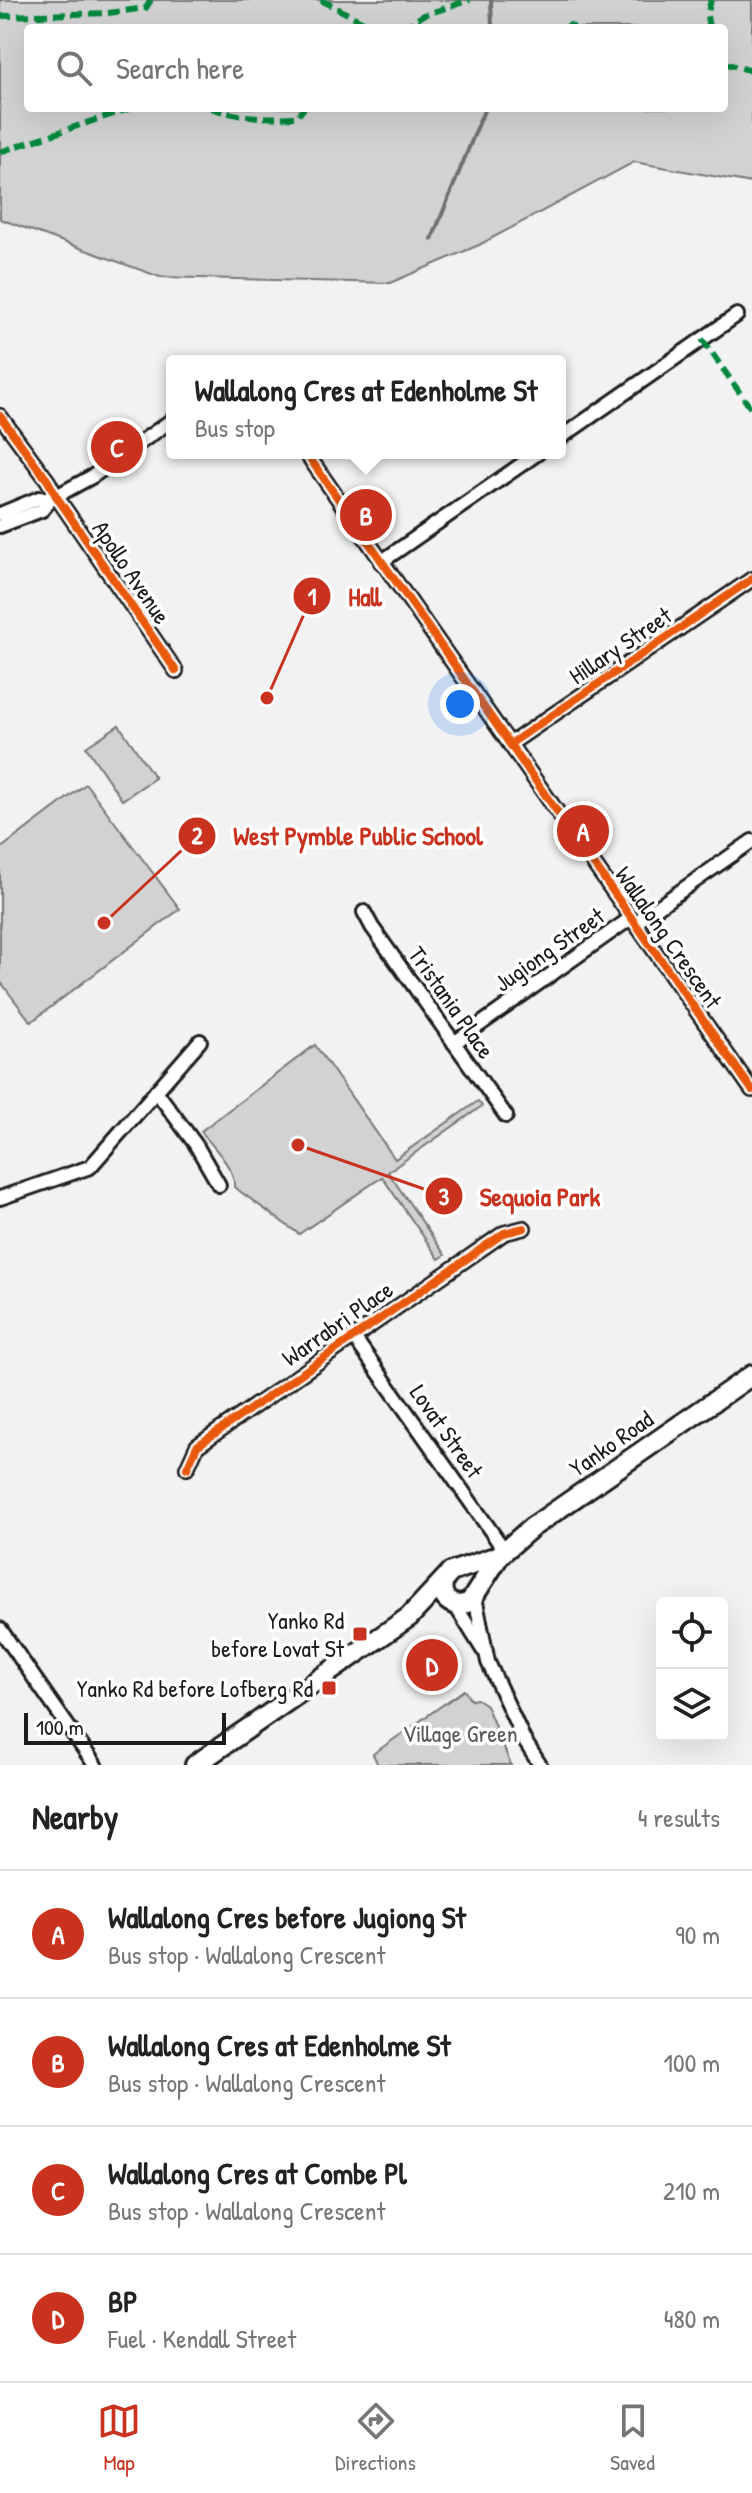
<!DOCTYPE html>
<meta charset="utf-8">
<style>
body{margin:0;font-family:"Patrick Hand",sans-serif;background:#f2f2f2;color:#222}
.controls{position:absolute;right:24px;bottom:24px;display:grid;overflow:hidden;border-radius:8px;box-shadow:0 8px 32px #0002}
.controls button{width:72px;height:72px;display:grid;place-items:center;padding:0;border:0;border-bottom:2px solid #e0e0e0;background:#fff;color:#222;font:40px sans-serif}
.scale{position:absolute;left:24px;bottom:20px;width:202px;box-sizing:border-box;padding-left:8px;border:4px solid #1c1c1c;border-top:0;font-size:22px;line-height:28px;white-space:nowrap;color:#1c1c1c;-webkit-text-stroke:6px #fff;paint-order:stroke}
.you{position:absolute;left:460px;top:704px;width:28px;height:28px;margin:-20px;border:6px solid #fff;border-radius:50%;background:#1a73e8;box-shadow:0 0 0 12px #1a73e833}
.badge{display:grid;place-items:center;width:52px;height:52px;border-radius:50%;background:#c8321e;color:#fff;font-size:26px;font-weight:700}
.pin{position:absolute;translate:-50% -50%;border:4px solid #fff;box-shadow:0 2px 8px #0006}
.popup{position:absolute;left:166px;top:355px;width:400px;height:104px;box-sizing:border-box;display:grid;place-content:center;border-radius:8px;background:#fff;filter:drop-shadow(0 2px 6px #0005);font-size:26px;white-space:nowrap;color:#767676}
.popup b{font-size:30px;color:#222}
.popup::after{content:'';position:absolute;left:50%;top:100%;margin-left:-16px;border:16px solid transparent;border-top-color:#fff}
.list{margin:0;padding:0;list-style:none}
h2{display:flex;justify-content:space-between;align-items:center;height:104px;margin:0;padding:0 32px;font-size:34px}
h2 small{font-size:26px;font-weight:400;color:#767676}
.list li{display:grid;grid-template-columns:52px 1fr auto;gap:24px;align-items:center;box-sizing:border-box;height:128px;padding:0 32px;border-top:2px solid #e0e0e0}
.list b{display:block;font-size:30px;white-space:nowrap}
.list p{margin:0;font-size:26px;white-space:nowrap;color:#767676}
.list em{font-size:26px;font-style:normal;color:#767676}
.icon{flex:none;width:44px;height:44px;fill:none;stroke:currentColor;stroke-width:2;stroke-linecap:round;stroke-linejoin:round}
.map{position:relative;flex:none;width:752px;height:1765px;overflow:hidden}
.search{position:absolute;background:#fff;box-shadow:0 8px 32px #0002;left:24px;right:24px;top:24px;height:88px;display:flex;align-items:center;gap:20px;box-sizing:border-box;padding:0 28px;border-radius:8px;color:#767676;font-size:30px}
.sheet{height:616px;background:#fff}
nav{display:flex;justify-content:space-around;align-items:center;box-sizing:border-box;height:112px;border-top:2px solid #e0e0e0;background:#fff;font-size:22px;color:#767676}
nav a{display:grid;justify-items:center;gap:4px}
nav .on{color:#c8321e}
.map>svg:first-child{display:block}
.green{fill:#d2d2d2;stroke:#777;stroke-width:2;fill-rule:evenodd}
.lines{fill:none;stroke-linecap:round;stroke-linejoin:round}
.stream{stroke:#707070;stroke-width:4}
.minor-casing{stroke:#1c1c1c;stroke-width:18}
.secondary-casing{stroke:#1c1c1c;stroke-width:24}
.minor{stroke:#fff;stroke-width:12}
.secondary{stroke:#fff;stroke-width:18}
.quiet{stroke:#00873e;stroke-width:6;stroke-dasharray:12 6;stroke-linecap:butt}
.cycleway-casing{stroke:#fff;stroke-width:13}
.cycleway{stroke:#e8590c;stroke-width:8}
.poi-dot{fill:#c8321e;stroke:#fff;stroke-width:3}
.labels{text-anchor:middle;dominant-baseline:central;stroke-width:7;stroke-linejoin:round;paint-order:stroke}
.street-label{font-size:24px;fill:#1c1c1c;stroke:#fff}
.poi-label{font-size:24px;fill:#1c1c1c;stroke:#fff;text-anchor:end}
.park-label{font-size:24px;fill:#5c5c5c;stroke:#fff}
.leader{fill:none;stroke:#c8321e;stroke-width:3}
.callout-dot{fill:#c8321e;stroke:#fff;stroke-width:3}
.mark-label{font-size:24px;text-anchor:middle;font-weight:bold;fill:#fff}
.callout-label{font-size:26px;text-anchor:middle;font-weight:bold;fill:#c8321e;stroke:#fff;stroke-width:7;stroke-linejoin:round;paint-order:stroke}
</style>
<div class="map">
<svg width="752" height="1765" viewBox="0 0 752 1765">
<rect width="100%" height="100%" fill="#f2f2f2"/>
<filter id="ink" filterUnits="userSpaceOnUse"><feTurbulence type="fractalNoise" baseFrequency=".0125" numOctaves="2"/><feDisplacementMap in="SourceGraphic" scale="16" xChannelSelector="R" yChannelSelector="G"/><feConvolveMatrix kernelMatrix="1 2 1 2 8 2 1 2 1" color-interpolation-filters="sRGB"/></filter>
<g filter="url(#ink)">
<!-- green -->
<g class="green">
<path d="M 0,0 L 752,0 L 752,183 L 634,162 L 479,245 L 390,283 L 160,277 L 0,219 ZM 28,28 L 724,28 L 724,108 L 28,108 Z"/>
<polygon points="119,725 155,778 122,800 86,747"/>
<polygon points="86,784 180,909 31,1022 0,981 0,849"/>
<path d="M 315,1045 L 395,1159 L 478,1101 L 482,1106 L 388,1172 L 445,1255 L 439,1259 L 382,1177 L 299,1234 L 234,1187 C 236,1168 212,1147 201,1131 Z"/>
<polygon points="464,1690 471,1700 477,1699 486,1705 511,1765 378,1765 373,1754"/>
</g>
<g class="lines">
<!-- stream -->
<g class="stream">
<polyline points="491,0 492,28"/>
<polyline points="432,239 485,108"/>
</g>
<defs>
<g id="minor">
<polyline points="0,416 48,481 56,496 176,671"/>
<polyline points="560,438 737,315"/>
<polyline points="306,453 752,1090"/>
<polyline points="0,514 39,498 51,499"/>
<polyline points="0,526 42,510 51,499 93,476 172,420"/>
<polyline points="381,562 538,453"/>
<polyline points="510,744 752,579"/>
<polyline points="364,912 372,927 506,1116"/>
<polyline points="635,923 752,841"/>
<polyline points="454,1043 631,918"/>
<polyline points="156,1091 196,1145 219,1185"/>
<polyline points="0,1198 90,1167 200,1041"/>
<polyline points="353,1336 505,1551"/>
<polyline points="187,1468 197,1446 504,1233 524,1228"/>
<polyline points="475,1597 488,1662 524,1740 540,1765"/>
<polyline points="455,1605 483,1650"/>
<polyline points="0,1629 95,1765"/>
</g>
<g id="secondary">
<path d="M 444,1580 C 438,1598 452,1610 470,1602 L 500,1555 L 531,1528 L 752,1375"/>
<polyline points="195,1765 409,1617 451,1572 500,1555"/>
</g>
</defs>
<!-- minor casing -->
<use href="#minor" class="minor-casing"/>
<!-- secondary casing -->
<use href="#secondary" class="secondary-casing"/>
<!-- minor -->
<use href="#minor" class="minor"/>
<!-- secondary -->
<use href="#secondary" class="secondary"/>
<!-- quiet -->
<g class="quiet">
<polyline points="321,0 375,28"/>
<polyline points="0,16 108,13 146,8 151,0"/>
<polyline points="402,28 424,15 470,0"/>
<polyline points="564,28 570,25 574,28"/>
<polyline points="709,28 707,16 711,0"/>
<polyline points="724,63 752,71"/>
<path d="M 211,108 C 240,118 267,118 297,117 L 304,108"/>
<polyline points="0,152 131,108"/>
<polyline points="702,339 752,410"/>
</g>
<defs>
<g id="cycleway">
<polyline points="0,416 48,481 56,496 176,671"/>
<polyline points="306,453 752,1090"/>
<polyline points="510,744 752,579"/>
<polyline points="187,1468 197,1446 504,1233 524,1228"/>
</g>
</defs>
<!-- cycleway casing -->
<use href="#cycleway" class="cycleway-casing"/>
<!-- cycleway -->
<use href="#cycleway" class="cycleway"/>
</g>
</g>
<!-- markers -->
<g class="poi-dot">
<rect x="352" y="1626" width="16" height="16" rx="4"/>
<rect x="321" y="1680" width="16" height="16" rx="4"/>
</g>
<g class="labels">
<!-- street labels -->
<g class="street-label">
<text transform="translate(132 572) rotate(56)">Apollo Avenue</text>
<text transform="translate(620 645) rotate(-34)">Hillary Street</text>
<text transform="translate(669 937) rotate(55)">Wallalong Crescent</text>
<text transform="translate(549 949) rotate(-35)">Jugiong Street</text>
<text transform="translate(452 1002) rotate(55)">Tristania Place</text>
<text transform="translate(337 1323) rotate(-35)">Warrabri Place</text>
<text transform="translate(447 1431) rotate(55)">Lovat Street</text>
<text transform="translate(611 1443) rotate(-35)">Yanko Road</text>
</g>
<!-- poi labels -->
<g class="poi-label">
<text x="344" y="1620">Yanko Rd<tspan x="344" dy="28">before Lovat St</tspan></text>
<text x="313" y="1688">Yanko Rd before Lofberg Rd</text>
</g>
<!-- park labels -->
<g class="park-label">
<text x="460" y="1733">Village Green</text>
</g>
</g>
<!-- callouts -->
<path class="leader" d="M267 698L312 596M104 923L197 836M298 1145L444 1196"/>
<g class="callout-dot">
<circle cx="267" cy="698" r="8"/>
<circle cx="104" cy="923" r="8"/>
<circle cx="298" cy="1145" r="8"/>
<circle cx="312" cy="596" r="20"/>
<circle cx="197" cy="836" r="20"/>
<circle cx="444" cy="1196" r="20"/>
</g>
<g class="mark-label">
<text x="312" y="605">1</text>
<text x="197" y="844">2</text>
<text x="444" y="1205">3</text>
</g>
<g class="callout-label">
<text x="365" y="606">Hall</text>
<text x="358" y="845">West Pymble Public School</text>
<text x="540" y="1206">Sequoia Park</text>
</g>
</svg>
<div class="controls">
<button><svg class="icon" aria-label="locate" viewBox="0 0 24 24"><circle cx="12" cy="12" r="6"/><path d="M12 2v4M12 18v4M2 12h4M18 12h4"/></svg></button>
<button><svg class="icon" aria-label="layers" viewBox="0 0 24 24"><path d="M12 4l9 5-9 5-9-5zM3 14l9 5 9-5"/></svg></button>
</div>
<div class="scale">100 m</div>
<div class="you"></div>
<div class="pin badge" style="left:583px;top:831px">A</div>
<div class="pin badge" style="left:366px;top:515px">B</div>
<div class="popup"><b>Wallalong Cres at Edenholme St</b>Bus stop</div>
<div class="pin badge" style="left:117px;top:447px">C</div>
<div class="pin badge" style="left:432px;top:1665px">D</div>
<div class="search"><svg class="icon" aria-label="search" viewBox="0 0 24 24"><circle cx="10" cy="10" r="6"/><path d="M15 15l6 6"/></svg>Search here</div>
</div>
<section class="sheet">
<h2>Nearby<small>4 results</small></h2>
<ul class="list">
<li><span class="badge">A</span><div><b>Wallalong Cres before Jugiong St</b><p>Bus stop · Wallalong Crescent</p></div><em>90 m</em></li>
<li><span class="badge">B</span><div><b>Wallalong Cres at Edenholme St</b><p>Bus stop · Wallalong Crescent</p></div><em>100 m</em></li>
<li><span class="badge">C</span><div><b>Wallalong Cres at Combe Pl</b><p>Bus stop · Wallalong Crescent</p></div><em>210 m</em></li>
<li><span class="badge">D</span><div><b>BP</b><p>Fuel · Kendall Street</p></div><em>480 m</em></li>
</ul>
</section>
<nav>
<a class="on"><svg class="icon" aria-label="map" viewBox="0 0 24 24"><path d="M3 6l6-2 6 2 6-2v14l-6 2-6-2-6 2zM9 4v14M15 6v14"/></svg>Map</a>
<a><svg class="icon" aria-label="directions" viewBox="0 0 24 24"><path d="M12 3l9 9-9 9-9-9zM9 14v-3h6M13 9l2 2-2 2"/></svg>Directions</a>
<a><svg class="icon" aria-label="saved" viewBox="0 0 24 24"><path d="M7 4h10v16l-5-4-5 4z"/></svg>Saved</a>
</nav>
